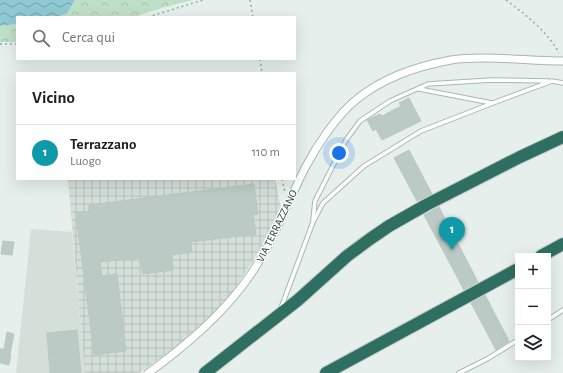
<!DOCTYPE html>
<html lang="it">
<meta charset="utf-8">
<style>
body{margin:0;font-family:"Alegreya Sans",sans-serif;background:#f2f2f2;color:#202124}
.controls{position:absolute;right:12px;bottom:12px;display:grid;overflow:hidden;border-radius:0px;box-shadow:0 4px 16px #0002}
.controls button{width:36px;height:36px;display:grid;place-items:center;padding:0;border:0;border-bottom:1px solid #e0e0e0;background:#fff;color:#202124;font:20px sans-serif}
.you{position:absolute;left:339px;top:153px;width:14px;height:14px;margin:-10px;border:3px solid #fff;border-radius:50%;background:#1a73e8;box-shadow:0 0 0 6px #1a73e833}
.badge{display:grid;place-items:center;width:26px;height:26px;border-radius:50%;background:#7f4e3f;color:#fff;font-size:13px;font-weight:700}
.pin{position:absolute;translate:-50% -33px;filter:drop-shadow(0 1px 2px #0008)}
.pin::after{content:'';position:absolute;top:21px;width:14px;height:12px;background:inherit;clip-path:polygon(0 0,100% 0,50% 100%)}
.list{margin:0;padding:0;list-style:none}
h2{display:flex;justify-content:space-between;align-items:center;height:52px;margin:0;padding:0 16px;font-size:17px}
h2 small{font-size:13px;font-weight:400;color:#757577}
.list li{display:grid;grid-template-columns:26px 1fr auto;gap:12px;align-items:center;box-sizing:border-box;height:56px;padding:0 16px;border-top:1px solid #e0e0e0}
.list b{display:block;font-size:15px;white-space:nowrap}
.list p{margin:0;font-size:13px;white-space:nowrap;color:#757577}
.list em{font-size:13px;font-style:normal;color:#757577}
.icon{flex:none;width:22px;height:22px;fill:none;stroke:currentColor;stroke-width:2;stroke-linecap:round;stroke-linejoin:round}
.map{position:relative;flex:none;width:563px;height:373px;overflow:hidden}
.search{position:absolute;background:#fff;box-shadow:0 4px 16px #0002;left:16px;top:16px;width:280px;height:44px;display:flex;align-items:center;gap:10px;box-sizing:border-box;padding:0 14px;border-radius:0px;color:#757577;font-size:15px}
.panel{position:absolute;background:#fff;box-shadow:0 4px 16px #0002;left:16px;top:72px;width:280px;height:108px;border-radius:0px}
.map>svg:first-child{display:block}
.built{fill:#d4dfda}
.industrial{fill:url(#industrial-grid)}
.forest{fill:url(#forest-crowns)}
.water{fill:url(#water-waves)}
.building{fill:#bbcac4;stroke:#b8c9c2}
.lines{fill:none;stroke-linecap:round;stroke-linejoin:round}
.lane-casing{stroke:#a8b8b2;stroke-width:5.5}
.street-casing{stroke:#a8b8b2;stroke-width:9}
.highway-casing{stroke:#c2cac8;stroke-width:14}
.path{stroke:#86b3a5;stroke-width:1.5;stroke-dasharray:2 3;stroke-linecap:butt}
.lane{stroke:#fff;stroke-width:3.5}
.street{stroke:#fff;stroke-width:7}
.highway{stroke:#2f6f62;stroke-width:12}
.labels{text-anchor:middle;dominant-baseline:central;stroke-width:3;stroke-linejoin:round;paint-order:stroke}
.street-label{font-size:11px;fill:#24423a;stroke:#f7fbf9}
</style>
<div class="map">
<svg width="563" height="373" viewBox="0 0 563 373">
<defs>
<pattern id="industrial-grid" width="8" height="8" patternUnits="userSpaceOnUse"><rect width="8" height="8" fill="#d4dfda"/><path d="M0 4h8M4 0v8" fill="none" stroke="#b6c1bc"/></pattern>
<pattern id="forest-crowns" width="20" height="18" patternUnits="userSpaceOnUse"><rect width="20" height="18" fill="#bfe0c8"/><path d="M2 6a3 3 0 1 1 6 0M12 15a3 3 0 1 1 6 0" fill="none" stroke="#a4c1ad"/></pattern>
<pattern id="water-waves" width="16" height="10" patternUnits="userSpaceOnUse"><rect width="16" height="10" fill="#8ec9d4"/><path d="M0 5q4-4 8 0t8 0" fill="none" stroke="#74a5ad"/></pattern>
</defs>
<rect width="100%" height="100%" fill="#e6efeb"/>
<!-- built -->
<polygon class="built" points="31,229 72,232 85,373 16,373"/>
<!-- industrial -->
<polygon class="industrial" points="68,179 275,179 281,208 261,248 235,288 214,314 173,349 139,373 85,373"/>
<!-- forest -->
<g class="forest">
<polygon points="75,0 193,0 161,8 134,17 58,17 67,13"/>
<polygon points="17,24 17,42 0,42 0,26"/>
</g>
<!-- water -->
<polygon class="water" points="0,0 75,0 67,13 58,17 17,17 17,24 0,26"/>
<!-- building -->
<g class="building">
<polygon points="409,98 421,121 382,140 376,129 373,131 367,120 380,114 382,116 401,106 399,103"/>
<polygon points="409,150 432,194 417,201 394,158"/>
<polygon points="254,184 258,214 253,215 256,234 191,242 192,252 172,255 173,270 143,274 140,258 100,262 102,276 117,274 126,351 94,355 76,213 89,211 89,205"/>
<polygon points="439,207 478,282 464,290 424,215"/>
<polygon points="3,241 14,242 12,255 1,254"/>
<polygon points="485,295 509,341 496,350 471,303"/>
<polygon points="77,330 81,373 50,373 47,333"/>
<polygon points="7,332 14,334 10,354 11,354 9,365 0,363 0,349 4,349"/>
</g>
<g class="lines">
<defs>
<g id="lane">
<polyline points="419,89 492,103"/>
<polyline points="313,220 315,201 346,140 360,121 390,101 428,84 492,80 548,81"/>
<polyline points="281,308 313,222 323,203 364,166 421,131 493,103 552,81 563,83"/>
<polyline points="548,320 563,310"/>
<polyline points="459,373 487,359 518,340"/>
</g>
<path id="street" d="M 148,373 C 158,366 167,359 177,351 C 208,326 237,298 258,263 C 277,233 289,199 305,168 C 317,145 337,115 357,99 C 384,77 418,66 451,60 C 462,58 474,58 485,58 C 511,58 537,61 563,61"/>
<g id="highway">
<polyline points="541,256 563,244"/>
<polyline points="205,373 298,300 347,256 370,239 389,226 426,205 520,157 563,137"/>
<polyline points="326,373 518,269"/>
</g>
</defs>
<!-- lane casing -->
<use href="#lane" class="lane-casing"/>
<!-- street casing -->
<use href="#street" class="street-casing"/>
<!-- highway casing -->
<use href="#highway" class="highway-casing"/>
<!-- path -->
<g class="path">
<polyline points="250,0 253,17"/>
<path d="M 506,0 C 526,15 547,31 559,53"/>
<polyline points="148,17 203,0"/>
<polyline points="0,44 17,44"/>
<polyline points="260,59 262,73"/>
<polyline points="282,179 285,193"/>
</g>
<!-- lane -->
<use href="#lane" class="lane"/>
<!-- street -->
<use href="#street" class="street"/>
<!-- highway -->
<use href="#highway" class="highway"/>
</g>
<g class="labels">
<!-- street labels -->
<g class="street-label">
<text transform="translate(277 226) rotate(-64)">VIA TERRAZZANO</text>
</g>
</g>
</svg>
<div class="controls">
<button>+</button>
<button>−</button>
<button><svg class="icon" aria-label="layers" viewBox="0 0 24 24"><path d="M12 4l9 5-9 5-9-5zM3 14l9 5 9-5"/></svg></button>
</div>
<div class="you"></div>
<div class="pin badge" style="left:452px;top:250px;background:#0f9aa8">1</div>
<div class="search"><svg class="icon" aria-label="search" viewBox="0 0 24 24"><circle cx="10" cy="10" r="6"/><path d="M15 15l6 6"/></svg>Cerca qui</div>
<section class="panel">
<h2>Vicino<small></small></h2>
<ul class="list">
<li><span class="badge" style="background:#0f9aa8">1</span><div><b>Terrazzano</b><p>Luogo</p></div><em>110 m</em></li>
</ul>
</section>
</div>
